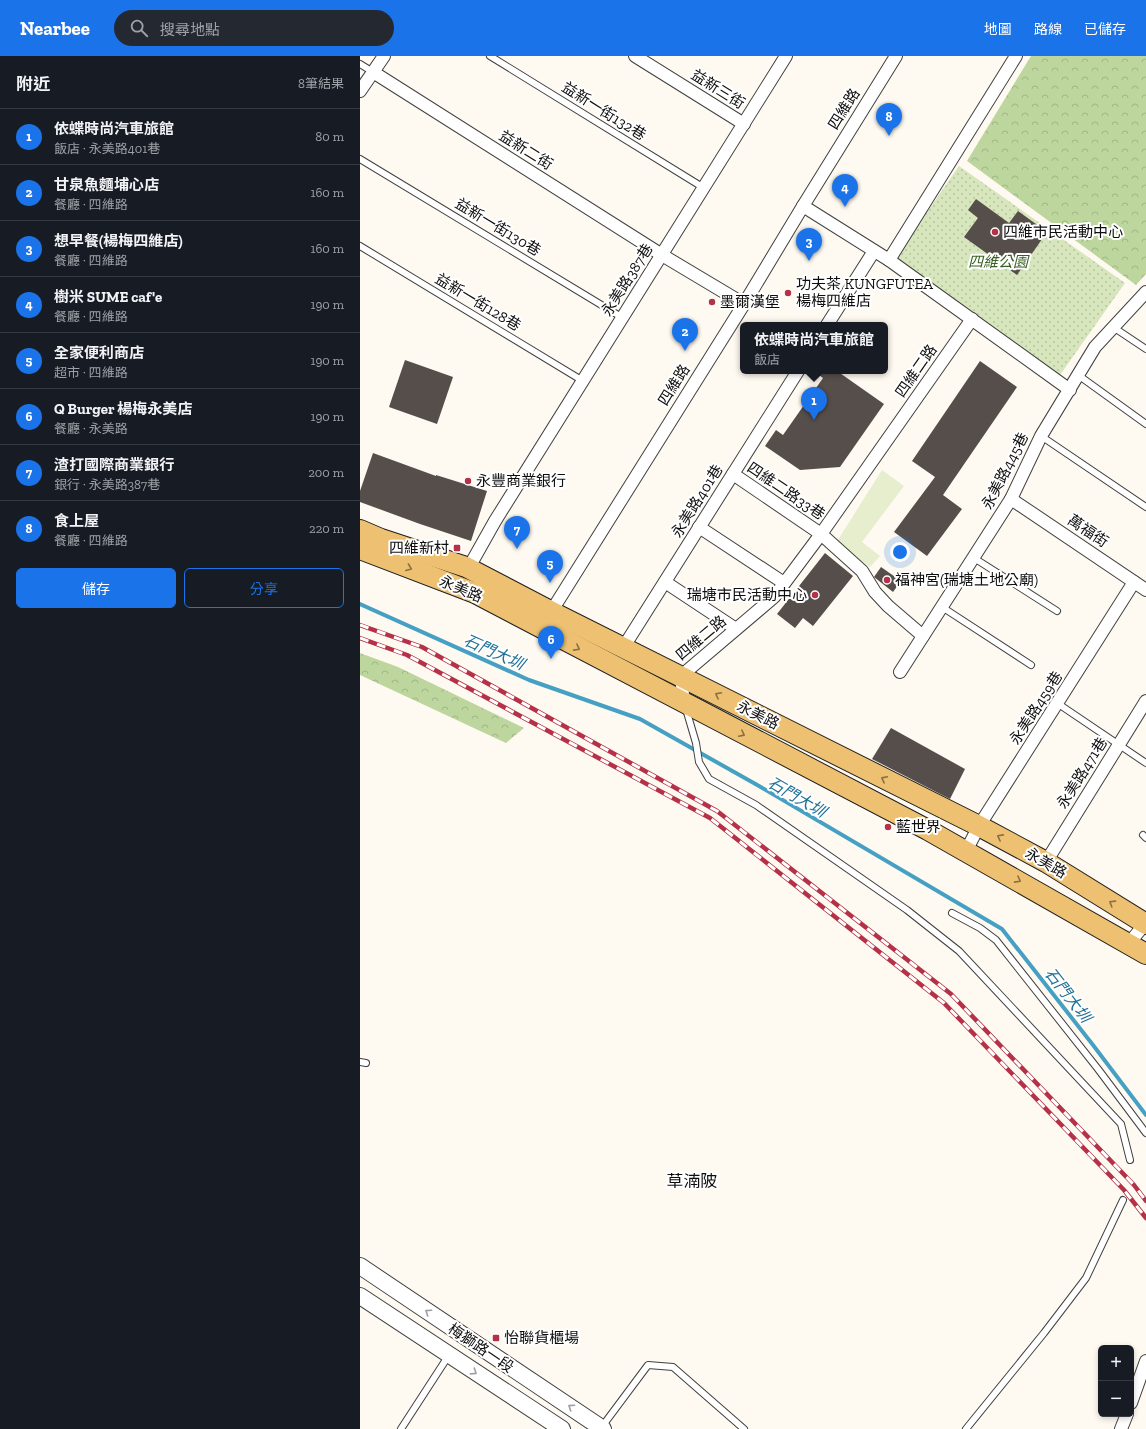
<!DOCTYPE html>
<html lang="zh-TW">
<meta charset="utf-8">
<style>
body{margin:0;font-family:"Zilla Slab","Noto Sans TC",serif;background:#242831;color:#f1f3f6}
.controls{position:absolute;right:12px;bottom:12px;display:grid;overflow:hidden;border-radius:6px;box-shadow:0 2px 6px #0003}
.controls button{width:36px;height:36px;display:grid;place-items:center;padding:0;border:0;border-bottom:1px solid #363941;background:#171b24;color:#f1f3f6;font:20px sans-serif}
.you{position:absolute;left:540px;top:496px;width:14px;height:14px;margin:-10px;border:3px solid #fff;border-radius:50%;background:#1a73e8;box-shadow:0 0 0 6px #1a73e833}
.badge{display:grid;place-items:center;width:26px;height:26px;border-radius:50%;background:#1a73e8;color:#fff;font-size:13px;font-weight:700}
.pin{position:absolute;translate:-50% -33px;filter:drop-shadow(0 1px 2px #0008)}
.pin::after{content:'';position:absolute;top:21px;width:14px;height:12px;background:inherit;clip-path:polygon(0 0,100% 0,50% 100%)}
.popup{position:absolute;left:380px;top:266px;width:148px;height:52px;box-sizing:border-box;display:grid;place-content:center;border-radius:6px;background:#171b24;filter:drop-shadow(0 1px 3px #0005);font-size:13px;white-space:nowrap;color:#9ea1a6}
.popup b{font-size:15px;color:#f1f3f6}
.popup::after{content:'';position:absolute;left:50%;top:100%;margin-left:-8px;border:8px solid transparent;border-top-color:#171b24}
.list{margin:0;padding:0;list-style:none}
h2{display:flex;justify-content:space-between;align-items:center;height:52px;margin:0;padding:0 16px;font-size:17px}
h2 small{font-size:13px;font-weight:400;color:#9ea1a6}
.list li{display:grid;grid-template-columns:26px 1fr auto;gap:12px;align-items:center;box-sizing:border-box;height:56px;padding:0 16px;border-top:1px solid #363941}
.list b{display:block;font-size:15px;white-space:nowrap}
.list p{margin:0;font-size:13px;white-space:nowrap;color:#9ea1a6}
.list em{font-size:13px;font-style:normal;color:#9ea1a6}
.actions{display:flex;gap:8px;padding:12px 16px}
.actions a{flex:1;padding:9px 0;border:1px solid #1a73e8;border-radius:6px;text-align:center;font-size:14px;color:#1a73e8}
.actions .main{background:#1a73e8;color:#fff}
.icon{flex:none;width:22px;height:22px;fill:none;stroke:currentColor;stroke-width:2;stroke-linecap:round;stroke-linejoin:round}
.map{position:relative;flex:none;width:786px;height:1373px;overflow:hidden}
header{display:flex;align-items:center;gap:24px;box-sizing:border-box;height:56px;padding:0 20px;background:#1a73e8;color:#fff}
header strong{font-size:19px}
nav{display:flex;gap:22px;margin-inline-start:auto;font-size:14px}
.search{width:280px;height:36px;background:#242831;display:flex;align-items:center;gap:10px;box-sizing:border-box;padding:0 14px;border-radius:22px;color:#9ea1a6;font-size:15px}
main{display:flex}
aside{flex:1;background:#171b24}
.map>svg:first-child{display:block}
.grass{fill:url(#grass-dots)}
.forest{fill:url(#forest-crowns)}
.pitch{fill:#e7eece}
.lines{fill:none;stroke-linecap:round;stroke-linejoin:round}
.stream{stroke:#46a0c3;stroke-width:4}
.building{fill:#564e4b}
.service-casing{stroke:#414141;stroke-width:8}
.minor-casing{stroke:#414141;stroke-width:14}
.tertiary-casing{stroke:#414141;stroke-width:18}
.primary-casing{stroke:#1f1f1f;stroke-width:22}
.service{stroke:#fff;stroke-width:6}
.minor{stroke:#fff;stroke-width:12}
.tertiary{stroke:#fff;stroke-width:16}
.primary{stroke:#eec071;stroke-width:20}
.rail-casing{stroke:#b43147;stroke-width:4.5}
.rail{stroke:#fff;stroke-width:3;stroke-dasharray:9;stroke-linecap:butt}
.oneway{stroke:#897044}
.oneway2{stroke:#9f9f9f}
.poi-dot{fill:#b43147;stroke:#fff;stroke-width:1.5}
.labels{text-anchor:middle;dominant-baseline:central;stroke-width:4;stroke-linejoin:round;paint-order:stroke}
.street-label{font-size:15px;fill:#0e0e0e;stroke:#fff}
.poi-label{font-size:15px;fill:#0e0e0e;stroke:#fff;text-anchor:start}
.park-label{font-size:15px;font-style:italic;fill:#386123;stroke:#fff}
.water-label{font-size:16px;font-style:italic;fill:#217297;stroke:#fff}
.quarter-label{font-size:17px;fill:#0e0e0e;stroke:#fff}
</style>
<header>
<strong>Nearbee</strong>
<div class="search"><svg class="icon" aria-label="search" viewBox="0 0 24 24"><circle cx="10" cy="10" r="6"/><path d="M15 15l6 6"/></svg>搜尋地點</div>
<nav><a>地圖</a><a>路線</a><a>已儲存</a></nav>
</header>
<main>
<aside>
<h2>附近<small>8筆結果</small></h2>
<ul class="list">
<li><span class="badge">1</span><div><b>依蝶時尚汽車旅館</b><p>飯店 · 永美路401巷</p></div><em>80 m</em></li>
<li><span class="badge">2</span><div><b>甘泉魚麵埔心店</b><p>餐廳 · 四維路</p></div><em>160 m</em></li>
<li><span class="badge">3</span><div><b>想早餐(楊梅四維店)</b><p>餐廳 · 四維路</p></div><em>160 m</em></li>
<li><span class="badge">4</span><div><b>樹米 SUME caf'e</b><p>餐廳 · 四維路</p></div><em>190 m</em></li>
<li><span class="badge">5</span><div><b>全家便利商店</b><p>超市 · 四維路</p></div><em>190 m</em></li>
<li><span class="badge">6</span><div><b>Q Burger 楊梅永美店</b><p>餐廳 · 永美路</p></div><em>190 m</em></li>
<li><span class="badge">7</span><div><b>渣打國際商業銀行</b><p>銀行 · 永美路387巷</p></div><em>200 m</em></li>
<li><span class="badge">8</span><div><b>食上屋</b><p>餐廳 · 四維路</p></div><em>220 m</em></li>
</ul>
<div class="actions"><a class="main">儲存</a><a>分享</a></div>
</aside>
<div class="map">
<svg width="786" height="1373" viewBox="0 0 786 1373">
<defs>
<pattern id="grass-dots" width="8" height="8" patternUnits="userSpaceOnUse"><rect width="8" height="8" fill="#d7e6bc"/><path d="M2 2h.1M6 6h.1" fill="none" stroke="#b7c4a0" stroke-width="1.8" stroke-linecap="round"/></pattern>
<pattern id="forest-crowns" width="20" height="18" patternUnits="userSpaceOnUse"><rect width="20" height="18" fill="#bdd69d"/><path d="M2 6a3 3 0 1 1 6 0M12 15a3 3 0 1 1 6 0" fill="none" stroke="#a1b686"/></pattern>
</defs>
<rect width="100%" height="100%" fill="#fefaf1"/>
<!-- grass -->
<polygon class="grass" points="599,110 765,227 700,319 535,202"/>
<!-- forest -->
<g class="forest">
<polygon points="671,0 786,0 786,218 776,229 607,105"/>
<polygon points="0,597 38,611 164,672 146,687 0,619"/>
</g>
<!-- pitch -->
<polygon class="pitch" points="522,414 544,430 502,486 520,500 510,511 476,487"/>
<g class="lines">
<!-- stream -->
<polyline class="stream" points="0,548 169,624 280,663 399,730 642,873 733,989 786,1059"/>
</g>
<!-- building -->
<g class="building">
<polygon points="616,143 649,167 658,155 687,176 657,219 604,181 618,162 608,154"/>
<polygon points="45,304 93,321 77,368 29,351"/>
<polygon points="620,305 657,331 583,439 602,453 567,500 534,476 575,421 552,405"/>
<polygon points="454,315 477,315 524,348 480,411 440,414 405,390 416,374 423,379 463,322"/>
<polygon points="13,397 76,420 76,419 127,435 111,485 60,468 0,446 0,435"/>
<polygon points="465,497 493,520 453,570 443,562 435,572 417,558"/>
<polygon points="521,511 541,525 533,536 514,521"/>
<polygon points="531,672 605,713 590,743 512,703"/>
</g>
<g class="lines">
<defs>
<g id="service">
<polyline points="130,0 344,132"/>
<polyline points="0,8 13,16"/>
<polyline points="0,103 263,262"/>
<polyline points="0,190 223,325"/>
<polyline points="753,271 786,293"/>
<polyline points="718,319 786,368"/>
<polyline points="681,380 786,451"/>
<polyline points="614,502 697,555"/>
<polyline points="582,551 671,609"/>
<polyline points="697,647 786,707"/>
<polyline points="326,653 336,687 339,706 349,723 396,749 547,854 599,895 761,1068 770,1104"/>
<polyline points="783,779 786,782"/>
<polyline points="592,857 620,872 636,884 738,1013 786,1077"/>
<polyline points="0,1006 6,1007"/>
<polyline points="241,1372 288,1309 313,1311 384,1373"/>
<polyline points="41,1373 89,1299"/>
<polyline points="606,1373 684,1277 726,1222 763,1144"/>
</g>
<g id="minor">
<polyline points="275,0 384,68"/>
<polyline points="656,0 529,204 710,334"/>
<polyline points="13,16 302,199 384,248"/>
<polyline points="0,35 24,0"/>
<polyline points="443,150 529,204"/>
<polyline points="467,269 514,195"/>
<polyline points="373,418 461,478 502,515 515,536 528,550 563,580"/>
<polyline points="651,443 786,534"/>
<polyline points="339,471 424,527"/>
<polyline points="108,513 135,465 426,0"/>
<polyline points="305,526 376,573"/>
<polyline points="189,562 191,556 384,248 443,150 536,0"/>
<polyline points="263,592 438,315"/>
<polyline points="540,616 651,443 681,380 735,291 786,236"/>
<polyline points="324,648 321,620 414,541 461,478 612,263"/>
<polyline points="606,795 619,770 774,526"/>
<polyline points="686,806 786,645"/>
<polyline points="769,887 786,867"/>
<polyline points="771,1347 786,1305"/>
<polyline points="761,1373 767,1358"/>
</g>
<g id="tertiary">
<polyline points="0,1210 243,1373"/>
<polyline points="0,1240 202,1373"/>
</g>
<g id="primary">
<polyline points="0,474 21,483 106,511 196,558 619,770 686,806 786,868"/>
<polyline points="0,493 115,537 568,774 786,898"/>
</g>
</defs>
<!-- service casing -->
<use href="#service" class="service-casing"/>
<!-- minor casing -->
<use href="#minor" class="minor-casing"/>
<!-- tertiary casing -->
<use href="#tertiary" class="tertiary-casing"/>
<!-- primary casing -->
<use href="#primary" class="primary-casing"/>
<!-- service -->
<use href="#service" class="service"/>
<!-- minor -->
<use href="#minor" class="minor"/>
<!-- tertiary -->
<use href="#tertiary" class="tertiary"/>
<!-- primary -->
<use href="#primary" class="primary"/>
<defs>
<g id="rail">
<polyline points="0,569 62,591 357,755 591,938 774,1129 786,1145"/>
<polyline points="0,582 47,599 350,762 584,947 764,1134 786,1162"/>
</g>
</defs>
<!-- rail casing -->
<use href="#rail" class="rail-casing"/>
<!-- rail -->
<use href="#rail" class="rail"/>
</g>
<!-- one-way arrows -->
<defs><path id="oneway-chevron" d="M-2-3.5L2.5 0L-2 3.5" fill="none" stroke-width="1.6" stroke-linecap="round" stroke-linejoin="round"/></defs>
<g class="oneway">
<use href="#oneway-chevron" transform="translate(49 512) rotate(21)"/>
<use href="#oneway-chevron" transform="translate(217 592) rotate(28)"/>
<use href="#oneway-chevron" transform="translate(358 639) rotate(-153)"/>
<use href="#oneway-chevron" transform="translate(382 678) rotate(27)"/>
<use href="#oneway-chevron" transform="translate(524 723) rotate(-153)"/>
<use href="#oneway-chevron" transform="translate(640 781) rotate(-152)"/>
<use href="#oneway-chevron" transform="translate(658 824) rotate(29)"/>
<use href="#oneway-chevron" transform="translate(752 847) rotate(-148)"/>
</g>
<g class="oneway2">
<use href="#oneway-chevron" transform="translate(68 1256) rotate(-146)"/>
<use href="#oneway-chevron" transform="translate(114 1316) rotate(33)"/>
<use href="#oneway-chevron" transform="translate(211 1351) rotate(-146)"/>
</g>
<!-- markers -->
<g class="poi-dot">
<circle cx="635" cy="176" r="4"/>
<circle cx="428" cy="237" r="4"/>
<circle cx="352" cy="246" r="4"/>
<circle cx="108" cy="425" r="4"/>
<rect x="93" y="488" width="8" height="8" rx="2"/>
<circle cx="527" cy="524" r="4"/>
<circle cx="455" cy="539" r="4"/>
<circle cx="528" cy="771" r="4"/>
<rect x="132" y="1278" width="8" height="8" rx="2"/>
</g>
<g class="labels">
<!-- street labels -->
<g class="street-label">
<text transform="translate(358 33) rotate(32)">益新三街</text>
<text transform="translate(484 53) rotate(-58)">四維路</text>
<text transform="translate(244 55) rotate(32)">益新一街132巷</text>
<text transform="translate(166 94) rotate(32)">益新二街</text>
<text transform="translate(138 171) rotate(31)">益新一街130巷</text>
<text transform="translate(267 224) rotate(-58)">永美路387巷</text>
<text transform="translate(118 246) rotate(31)">益新一街128巷</text>
<text transform="translate(556 315) rotate(-55)">四維二路</text>
<text transform="translate(314 329) rotate(-58)">四維路</text>
<text transform="translate(645 415) rotate(-63)">永美路445巷</text>
<text transform="translate(426 435) rotate(34)">四維二路33巷</text>
<text transform="translate(337 445) rotate(-58)">永美路401巷</text>
<text transform="translate(728 475) rotate(34)">萬福街</text>
<text transform="translate(101 533) rotate(23)">永美路</text>
<text transform="translate(341 582) rotate(-40)">四維二路</text>
<text transform="translate(676 652) rotate(-57)">永美路459巷</text>
<text transform="translate(398 659) rotate(27)">永美路</text>
<text transform="translate(722 717) rotate(-58)">永美路471巷</text>
<text transform="translate(686 807) rotate(30)">永美路</text>
<text transform="translate(121 1292) rotate(34)">梅獅路一段</text>
</g>
<!-- poi labels -->
<g class="poi-label">
<text x="643" y="176">四維市民活動中心</text>
<text x="436" y="228">功夫茶 KUNGFUTEA<tspan x="436" dy="17">楊梅四維店</tspan></text>
<text x="360" y="246">墨爾漢堡</text>
<text x="116" y="425">永豐商業銀行</text>
<text x="89" y="492" text-anchor="end">四維新村</text>
<text x="535" y="524">福神宮(瑞塘土地公廟)</text>
<text x="447" y="539" text-anchor="end">瑞塘市民活動中心</text>
<text x="536" y="771">藍世界</text>
<text x="144" y="1282">怡聯貨櫃場</text>
</g>
<!-- park labels -->
<g class="park-label">
<text x="638" y="206">四維公園</text>
</g>
<!-- water labels -->
<g class="water-label">
<text transform="translate(134 596) rotate(24)">石門大圳</text>
<text transform="translate(437 741) rotate(30)">石門大圳</text>
<text transform="translate(708 939) rotate(52)">石門大圳</text>
</g>
<!-- quarter labels -->
<g class="quarter-label">
<text x="332" y="1125">草湳陂</text>
</g>
</g>
</svg>
<div class="controls">
<button>+</button>
<button>−</button>
</div>
<div class="you"></div>
<div class="pin badge" style="left:454px;top:364px">1</div>
<div class="popup"><b>依蝶時尚汽車旅館</b>飯店</div>
<div class="pin badge" style="left:325px;top:295px">2</div>
<div class="pin badge" style="left:449px;top:205px">3</div>
<div class="pin badge" style="left:485px;top:151px">4</div>
<div class="pin badge" style="left:190px;top:527px">5</div>
<div class="pin badge" style="left:191px;top:603px">6</div>
<div class="pin badge" style="left:157px;top:493px">7</div>
<div class="pin badge" style="left:529px;top:80px">8</div>
</div>
</main>
